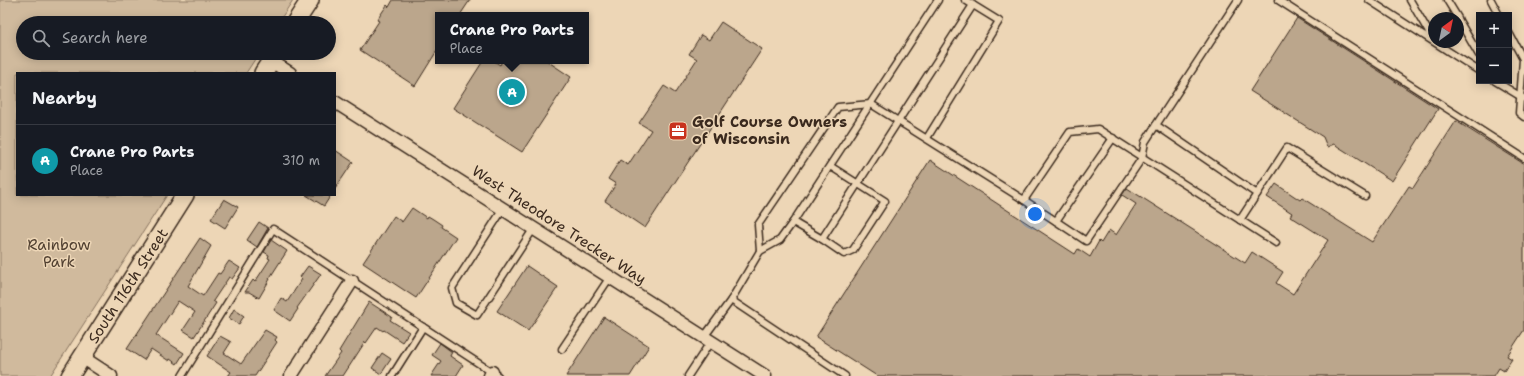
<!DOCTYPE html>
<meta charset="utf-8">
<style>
body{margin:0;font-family:"Shantell Sans",sans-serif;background:#20242c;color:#f1f3f6}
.controls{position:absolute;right:12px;top:12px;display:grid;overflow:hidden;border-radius:0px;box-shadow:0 2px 10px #0003}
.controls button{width:36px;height:36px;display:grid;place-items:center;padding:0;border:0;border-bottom:1px solid #363941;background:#171b24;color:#f1f3f6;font:20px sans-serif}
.compass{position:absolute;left:1428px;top:12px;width:36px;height:36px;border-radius:50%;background:#171b24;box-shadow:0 2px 10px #0003;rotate:33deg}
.you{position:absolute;left:1035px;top:214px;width:14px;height:14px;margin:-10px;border:3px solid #fff;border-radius:50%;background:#1a73e8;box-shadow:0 0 0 6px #1a73e833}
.badge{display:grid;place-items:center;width:26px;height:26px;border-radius:50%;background:#c8321e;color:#fff;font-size:13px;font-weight:700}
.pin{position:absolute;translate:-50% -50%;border:2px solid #fff;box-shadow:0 1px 4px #0006}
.popup{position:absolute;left:435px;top:12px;width:154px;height:52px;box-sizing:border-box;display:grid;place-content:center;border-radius:0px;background:#171b24;filter:drop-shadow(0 1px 3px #0005);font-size:13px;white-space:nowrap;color:#9ea1a6}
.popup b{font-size:15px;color:#f1f3f6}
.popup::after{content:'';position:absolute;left:50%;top:100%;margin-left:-8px;border:8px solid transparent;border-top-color:#171b24}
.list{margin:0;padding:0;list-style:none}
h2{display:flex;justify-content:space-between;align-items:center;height:52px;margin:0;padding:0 16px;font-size:17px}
h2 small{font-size:13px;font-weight:400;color:#9ea1a6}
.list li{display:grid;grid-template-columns:26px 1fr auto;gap:12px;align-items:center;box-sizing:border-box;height:72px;padding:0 16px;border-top:1px solid #363941}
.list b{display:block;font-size:15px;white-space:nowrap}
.list p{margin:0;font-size:13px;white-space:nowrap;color:#9ea1a6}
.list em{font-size:13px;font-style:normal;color:#9ea1a6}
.icon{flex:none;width:22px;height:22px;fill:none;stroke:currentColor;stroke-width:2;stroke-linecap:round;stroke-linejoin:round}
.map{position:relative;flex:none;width:1524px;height:376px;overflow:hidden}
.search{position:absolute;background:#171b24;box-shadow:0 2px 10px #0003;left:16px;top:16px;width:320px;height:44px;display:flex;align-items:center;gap:10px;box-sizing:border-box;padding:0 14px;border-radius:22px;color:#9ea1a6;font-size:15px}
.panel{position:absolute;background:#171b24;box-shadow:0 2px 10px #0003;left:16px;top:72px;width:320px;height:124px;border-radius:0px}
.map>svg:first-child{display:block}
.green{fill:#d0ba9d;stroke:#86725e}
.building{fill:#bba68c;stroke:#3b2a1e}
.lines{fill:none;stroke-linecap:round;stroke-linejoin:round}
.lane-casing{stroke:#3b2a1e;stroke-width:9}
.street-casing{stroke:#3b2a1e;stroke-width:15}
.secondary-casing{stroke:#3b2a1e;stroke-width:20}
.lane{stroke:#edd6b6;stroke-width:6}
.street{stroke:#edd6b6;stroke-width:12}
.secondary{stroke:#edd6b6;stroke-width:17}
.labels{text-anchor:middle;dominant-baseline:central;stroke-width:3;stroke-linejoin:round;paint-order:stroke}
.poi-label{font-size:15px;font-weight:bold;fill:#3b2a1e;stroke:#edd6b6;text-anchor:start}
.street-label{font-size:15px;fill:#3b2a1e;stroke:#edd6b6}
.park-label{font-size:15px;fill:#514031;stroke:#edd6b6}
</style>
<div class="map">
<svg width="1524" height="376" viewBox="0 0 1524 376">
<rect width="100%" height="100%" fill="#edd6b6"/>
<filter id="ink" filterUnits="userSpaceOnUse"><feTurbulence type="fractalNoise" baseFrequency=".025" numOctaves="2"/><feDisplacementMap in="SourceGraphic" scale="8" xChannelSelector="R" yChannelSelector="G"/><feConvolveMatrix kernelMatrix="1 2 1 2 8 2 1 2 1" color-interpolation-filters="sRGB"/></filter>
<g filter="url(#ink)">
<!-- green -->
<polygon class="green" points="0,0 293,0 278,23 23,23 23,53 259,53 246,73 17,73 17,195 167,195 50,376 0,376"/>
<!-- building -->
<g class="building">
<polygon points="393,0 470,0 460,15 438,15 438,49 415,86 360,50 379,21 377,20 387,5 389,7"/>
<polygon points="1297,18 1438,109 1392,181 1334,144 1327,147 1323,137 1250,91"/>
<polygon points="721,22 762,49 645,228 605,201 616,184 608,179 620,160 628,165 651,130 639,123 664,86 675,93 697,59 689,54 701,35 709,40"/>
<polygon points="483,61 494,61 500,65 502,61 547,61 571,77 522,152 453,108"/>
<polygon points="1456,121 1524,164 1524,330 1507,356 1512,359 1504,371 1499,368 1494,376 877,376 816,337 930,160 1075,254 1078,249 1090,257 1099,241 1101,243 1109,230 1116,235 1136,204 1122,195 1127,188 1245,263 1252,252 1283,272 1276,283 1293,294 1328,240 1290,216 1292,213 1267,197 1276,184 1300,200 1302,198 1372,242 1409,186 1413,188"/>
<polygon points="335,150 353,162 335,189"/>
<polygon points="306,195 331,195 324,206"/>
<polygon points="224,199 238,207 225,228 211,219"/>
<polygon points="412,208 427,218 428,216 433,219 442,225 441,227 456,237 416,298 363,263 394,216 402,222"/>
<polygon points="259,222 268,228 257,247 247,240"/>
<polygon points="200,238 211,246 188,286 203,296 218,273 220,274 229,261 240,268 232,279 229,277 213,301 216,303 194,337 183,330 195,312 178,301 156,335 184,353 177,364 170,359 169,361 151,349 144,360 127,349"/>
<polygon points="271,240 287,251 269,279 270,279 259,298 249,292 245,292 253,280 255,282 270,259 268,258 269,255 264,252"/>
<polygon points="308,266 321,274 297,308 298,309 290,321 274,310 281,298 287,302 302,279 300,277"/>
<polygon points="527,266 558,287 528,331 497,311"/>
<polygon points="369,302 392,317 390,320 409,332 402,342 384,330 383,331 377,327 366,343 365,342 343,376 325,376 341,353 339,351"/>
<polygon points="234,309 244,316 239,324 229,318"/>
<polygon points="604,317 649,346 630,376 566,376"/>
<polygon points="265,330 277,337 275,340 277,342 255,376 228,376 231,372 207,356 220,336 231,342 224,353 241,364"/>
<polygon points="440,343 452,352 450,356 463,365 456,376 431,376 441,361 432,355"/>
<polygon points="382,353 391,359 381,374 372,368"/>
</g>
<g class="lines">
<defs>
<g id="lane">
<polyline points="1238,0 1156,125 1257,194"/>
<polyline points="1278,0 1524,158"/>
<polyline points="1369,0 1479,71"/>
<polyline points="1410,0 1434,41"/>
<polyline points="1447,0 1458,18"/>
<polyline points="1491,0 1499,15"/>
<polyline points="1458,19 1479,55"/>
<polyline points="1509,33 1523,59 1519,113 1524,117"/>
<polyline points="1495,81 1523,98"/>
<polyline points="927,138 999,21 973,5"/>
<polyline points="1024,200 1086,241 1142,158 1145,142 1156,125"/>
<polyline points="503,209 452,288 456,303 477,315 534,228"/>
<polyline points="1240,220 1287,148 1365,196"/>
<polyline points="1056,221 1113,138"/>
<polyline points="793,222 822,239 973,5 965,0"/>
<polyline points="822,239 844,254 853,250 885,201 830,166"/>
<polyline points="760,251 758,225 838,107 871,104 1024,200 1070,132 1098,129 1276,243"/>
<polyline points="731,300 845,376"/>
<polyline points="704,337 731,300 760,251 780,240 793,222 938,0"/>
<polyline points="562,349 610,277"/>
<polyline points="182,376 273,229 498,376"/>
<polyline points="392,376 423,327"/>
<polyline points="688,376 711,341"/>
</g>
<g id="street">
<polyline points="271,61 290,73"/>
<polyline points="335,102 765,376"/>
<polyline points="82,357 111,376"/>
<polyline points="291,376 352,281"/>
<polyline points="490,376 492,372"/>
</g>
<g id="secondary">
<polyline points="295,23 310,0"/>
<polyline points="263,73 276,53"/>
<polyline points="70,376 185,195"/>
</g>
</defs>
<!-- lane casing -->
<use href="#lane" class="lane-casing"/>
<!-- street casing -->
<use href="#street" class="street-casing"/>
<!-- secondary casing -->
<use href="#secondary" class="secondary-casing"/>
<!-- lane -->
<use href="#lane" class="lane"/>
<!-- street -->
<use href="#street" class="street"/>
<!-- secondary -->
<use href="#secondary" class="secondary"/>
</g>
</g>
<!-- icons -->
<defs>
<symbol id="office-square" viewBox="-11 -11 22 22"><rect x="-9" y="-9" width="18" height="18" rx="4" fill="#c8321e" stroke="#edd6b6"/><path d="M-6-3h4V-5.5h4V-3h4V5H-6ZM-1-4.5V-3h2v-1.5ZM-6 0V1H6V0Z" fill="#fff"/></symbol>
</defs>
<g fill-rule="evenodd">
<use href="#office-square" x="667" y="120" width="22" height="22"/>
</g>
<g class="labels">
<!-- poi labels -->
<g class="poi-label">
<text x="692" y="122">Golf Course Owners<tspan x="692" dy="17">of Wisconsin</tspan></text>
</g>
<!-- street labels -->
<g class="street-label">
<text transform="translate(559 225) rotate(33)">West Theodore Trecker Way</text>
<text transform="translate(128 286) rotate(-57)">South 116th Street</text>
</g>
<!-- park labels -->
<g class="park-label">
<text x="59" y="245">Rainbow<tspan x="59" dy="17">Park</tspan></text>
</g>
</g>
</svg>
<div class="controls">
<button>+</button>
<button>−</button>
</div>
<svg class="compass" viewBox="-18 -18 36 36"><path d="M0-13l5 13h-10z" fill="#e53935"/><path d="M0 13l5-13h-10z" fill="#9ea1a6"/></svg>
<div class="you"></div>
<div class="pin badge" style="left:512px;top:92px;background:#0f9aa8">A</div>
<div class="popup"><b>Crane Pro Parts</b>Place</div>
<div class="search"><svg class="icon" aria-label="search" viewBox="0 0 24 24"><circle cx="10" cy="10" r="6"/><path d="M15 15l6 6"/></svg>Search here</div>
<section class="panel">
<h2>Nearby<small></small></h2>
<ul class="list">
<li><span class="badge" style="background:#0f9aa8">A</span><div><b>Crane Pro Parts</b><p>Place</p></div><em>310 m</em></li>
</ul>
</section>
</div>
